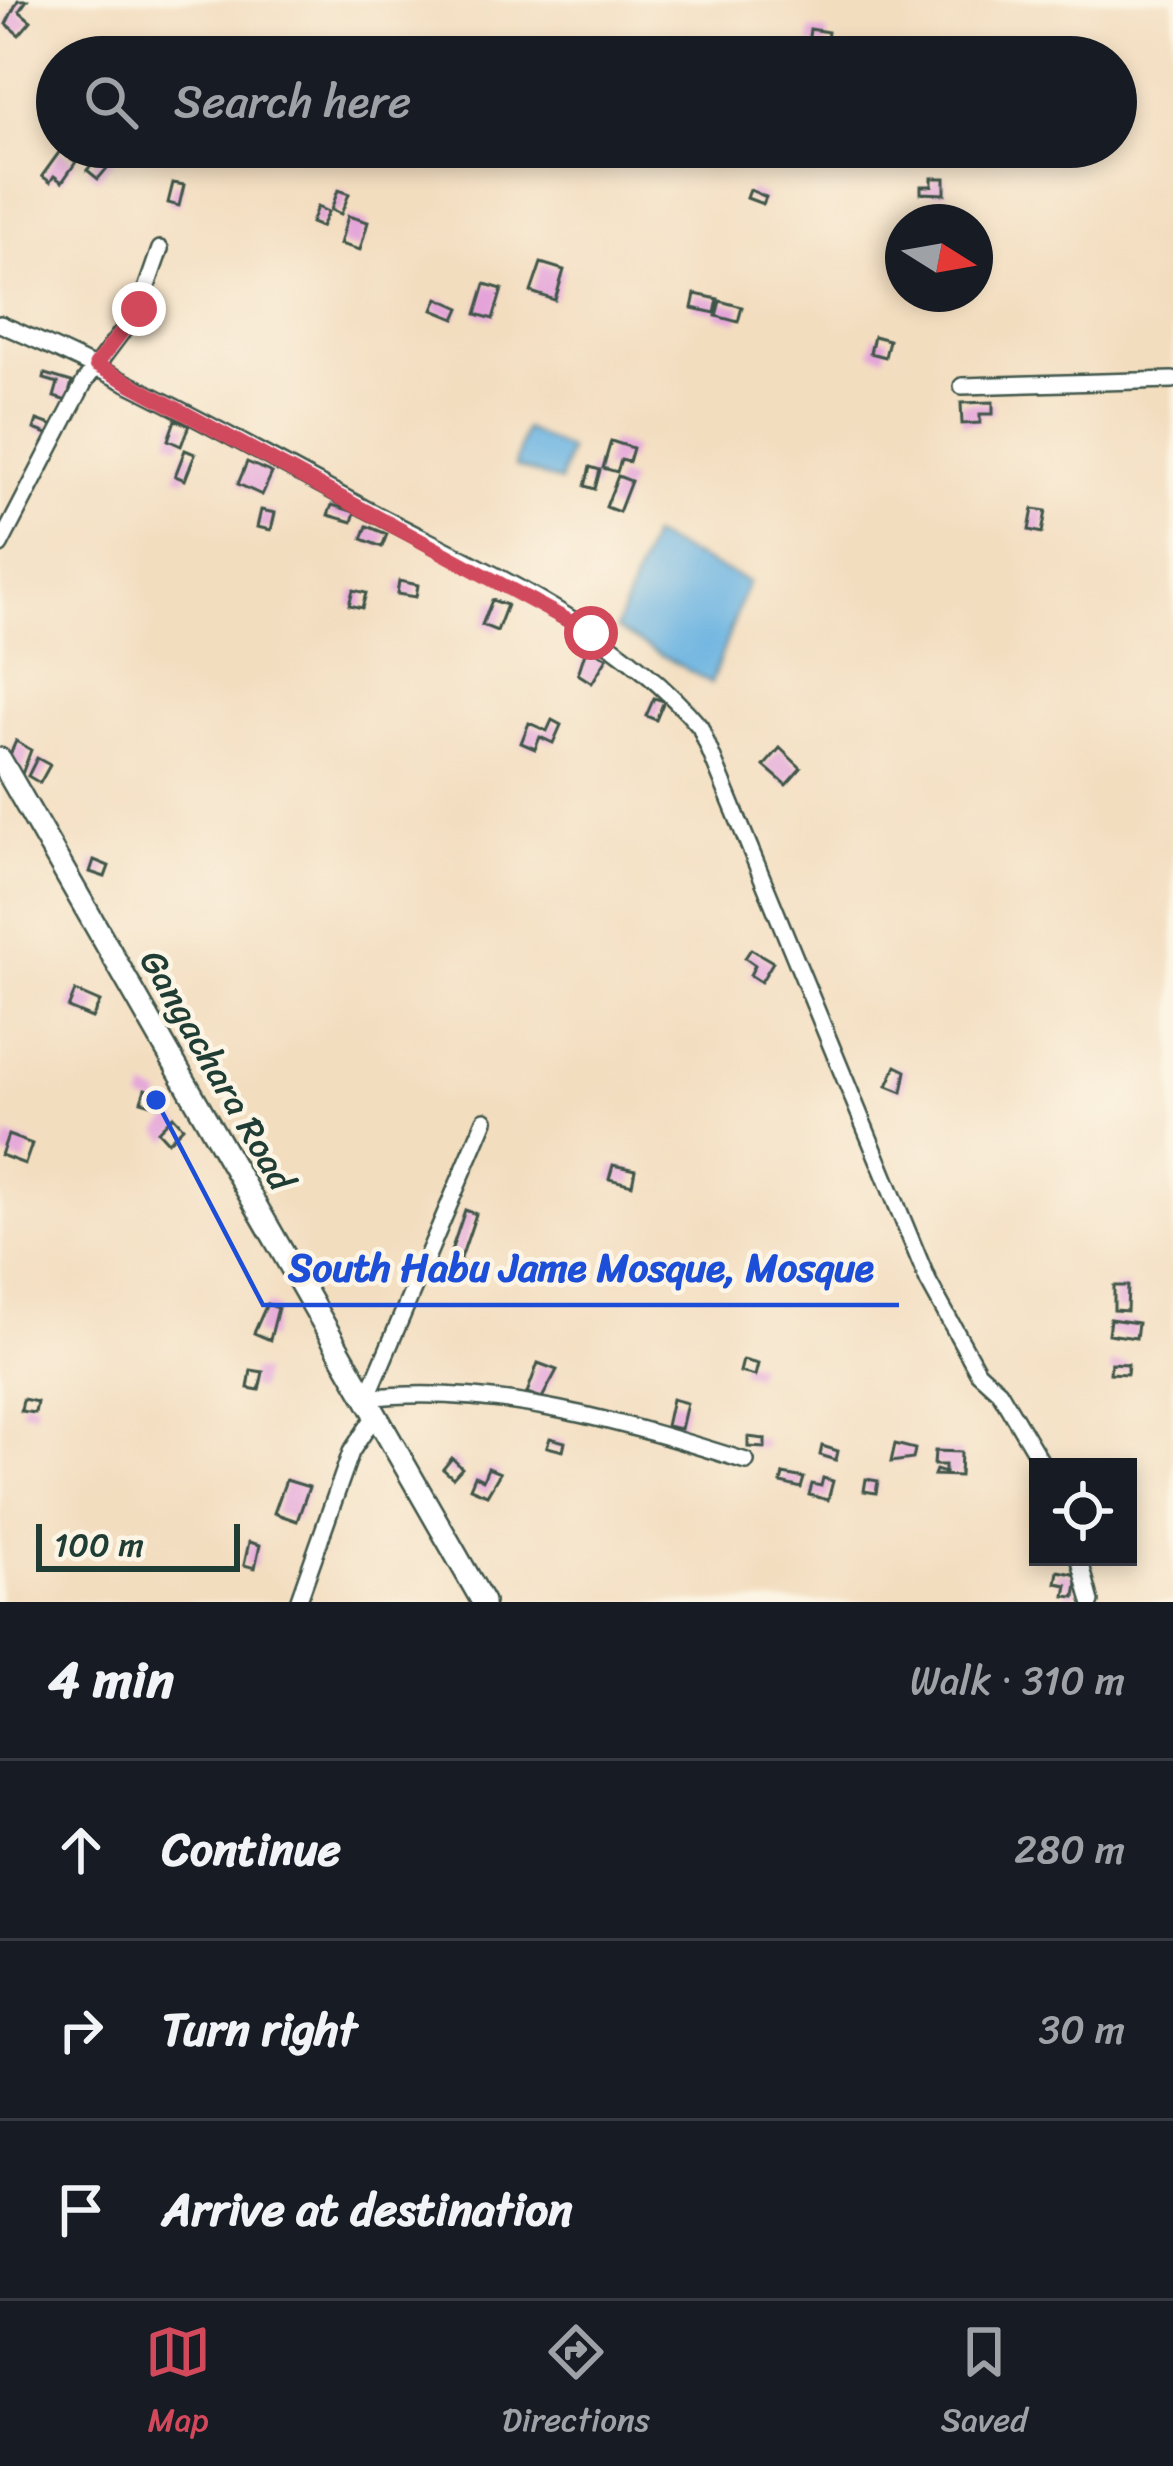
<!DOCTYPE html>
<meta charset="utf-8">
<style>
body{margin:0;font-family:Sriracha,sans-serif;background:#242831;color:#f1f3f6}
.controls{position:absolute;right:36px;bottom:36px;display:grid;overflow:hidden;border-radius:0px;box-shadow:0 6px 18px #0003}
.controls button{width:108px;height:108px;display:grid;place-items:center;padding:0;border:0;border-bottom:3px solid #363941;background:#171b24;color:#f1f3f6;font:60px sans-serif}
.compass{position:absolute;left:885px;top:204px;width:108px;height:108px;border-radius:50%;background:#171b24;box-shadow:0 6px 18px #0003;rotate:101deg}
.scale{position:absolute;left:36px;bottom:30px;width:204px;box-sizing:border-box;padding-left:12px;border:6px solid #1f3d34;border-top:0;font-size:33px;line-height:42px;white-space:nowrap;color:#1f3d34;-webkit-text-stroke:9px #fcf5e5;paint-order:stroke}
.stop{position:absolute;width:36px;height:36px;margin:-27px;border:9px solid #d1495b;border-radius:50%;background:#fff}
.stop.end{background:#d1495b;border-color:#fff;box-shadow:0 3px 12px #0008}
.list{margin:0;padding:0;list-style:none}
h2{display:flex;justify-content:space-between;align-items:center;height:156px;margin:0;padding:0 48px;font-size:51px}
h2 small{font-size:39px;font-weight:400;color:#9ea1a6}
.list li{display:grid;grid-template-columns:78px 1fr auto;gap:36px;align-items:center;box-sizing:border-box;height:180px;padding:0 48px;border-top:3px solid #363941}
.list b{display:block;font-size:45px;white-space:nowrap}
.list em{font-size:39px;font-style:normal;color:#9ea1a6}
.icon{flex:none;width:66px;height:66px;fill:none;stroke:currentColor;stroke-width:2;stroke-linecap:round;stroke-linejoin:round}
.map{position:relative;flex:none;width:1173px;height:1602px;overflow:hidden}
.search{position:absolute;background:#171b24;box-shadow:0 6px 18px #0003;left:36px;right:36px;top:36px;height:132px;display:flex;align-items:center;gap:30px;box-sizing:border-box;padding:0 42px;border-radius:66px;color:#9ea1a6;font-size:45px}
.sheet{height:696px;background:#171b24}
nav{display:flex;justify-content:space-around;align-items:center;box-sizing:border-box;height:168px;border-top:3px solid #363941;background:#171b24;font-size:33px;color:#9ea1a6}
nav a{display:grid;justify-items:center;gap:6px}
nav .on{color:#d1495b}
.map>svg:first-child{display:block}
.water{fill:#69b2e1;stroke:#44788a;stroke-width:3}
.building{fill:#e4a4d9}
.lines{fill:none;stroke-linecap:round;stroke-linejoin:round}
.street-casing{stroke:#3f5549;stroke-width:20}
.secondary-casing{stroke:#3f5549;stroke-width:26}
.street{stroke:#fff;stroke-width:15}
.secondary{stroke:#fff;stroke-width:21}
.route{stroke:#d1495b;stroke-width:15}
.labels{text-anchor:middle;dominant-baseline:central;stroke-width:9;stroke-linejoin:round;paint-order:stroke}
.street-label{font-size:36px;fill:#1f3d34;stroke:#fcf5e5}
.leader{fill:none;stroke:#1d4ed8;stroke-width:4.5}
.callout-dot{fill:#1d4ed8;stroke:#fcf5e5;stroke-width:4.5}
.callout-label{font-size:39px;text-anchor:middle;font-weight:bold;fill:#1d4ed8;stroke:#fcf5e5;stroke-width:9;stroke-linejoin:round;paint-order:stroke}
</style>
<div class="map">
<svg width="1173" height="1602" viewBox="0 0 1173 1602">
<rect width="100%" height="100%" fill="#fcf5e5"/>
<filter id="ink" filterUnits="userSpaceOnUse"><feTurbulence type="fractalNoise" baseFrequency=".00833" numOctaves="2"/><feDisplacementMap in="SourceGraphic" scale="24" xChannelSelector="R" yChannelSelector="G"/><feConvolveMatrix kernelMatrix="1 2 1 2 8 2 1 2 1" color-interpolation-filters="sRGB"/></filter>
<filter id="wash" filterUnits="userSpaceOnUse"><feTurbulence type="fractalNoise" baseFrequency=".004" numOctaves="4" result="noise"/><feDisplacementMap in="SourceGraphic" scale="48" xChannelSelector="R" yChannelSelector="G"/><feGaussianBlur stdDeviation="2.7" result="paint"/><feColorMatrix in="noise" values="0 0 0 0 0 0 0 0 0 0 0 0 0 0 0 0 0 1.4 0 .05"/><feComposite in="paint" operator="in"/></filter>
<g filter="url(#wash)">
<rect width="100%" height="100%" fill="#f3ddbf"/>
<!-- water -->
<g class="water">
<polygon points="525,429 569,450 560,482 515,466"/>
<polygon points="651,536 748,582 711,683 616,629"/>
</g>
<g id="blocks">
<!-- building -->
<g class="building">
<polygon points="18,0 27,0 19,11 31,21 19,35 6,24"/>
<polygon points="810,29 828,32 826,47 808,44"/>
<polygon points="677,41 694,45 691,55 675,51"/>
<polygon points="107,147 119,154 98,179 87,170"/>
<polygon points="60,151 76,162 62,182 54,176 50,182 42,176"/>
<polygon points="932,178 945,178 945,194 921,193 921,186 932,186"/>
<polygon points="173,183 184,185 179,206 168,203"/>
<polygon points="338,190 349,194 341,214 331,210"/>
<polygon points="750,190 766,197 763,204 747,198"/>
<polygon points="317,207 328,212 321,227 311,223"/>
<polygon points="348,216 368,222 360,250 340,244"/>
<polygon points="541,263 564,270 555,300 531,292"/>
<polygon points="485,284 502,289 493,319 476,314"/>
<polygon points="695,294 718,299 715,313 692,308"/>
<polygon points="438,298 460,308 455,319 433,310"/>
<polygon points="720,301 742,307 738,322 716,316"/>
<polygon points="874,336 889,340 885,357 870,353"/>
<polygon points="45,374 72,382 67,401 54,397 58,383 44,379"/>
<polygon points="993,402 993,414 980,414 980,423 962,424 961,403"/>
<polygon points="37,420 54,426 50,435 34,429"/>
<polygon points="175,420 189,425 181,446 168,440"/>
<polygon points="611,441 633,448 629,462 621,460 617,472 603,468"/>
<polygon points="185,450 195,454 185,480 175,476"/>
<polygon points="247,462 272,473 262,495 238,484"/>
<polygon points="590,467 600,470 595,489 585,486"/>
<polygon points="618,476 631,481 619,512 606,507"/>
<polygon points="332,505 355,512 352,522 328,515"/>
<polygon points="1033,509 1046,511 1042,533 1029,530"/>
<polygon points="261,510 275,513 271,530 257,527"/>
<polygon points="367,526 387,534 382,547 362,539"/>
<polygon points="399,581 418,585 416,597 397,594"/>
<polygon points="353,590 366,593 362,608 349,605"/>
<polygon points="492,600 507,605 497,631 482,625"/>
<polygon points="587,646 607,658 592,683 578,674"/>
<polygon points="654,698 664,701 656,720 646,716"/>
<polygon points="552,720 561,725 553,743 540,737 535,749 521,743 529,723 547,731"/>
<polygon points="16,741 31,750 22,774 6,764"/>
<polygon points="780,748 801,768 786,785 764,766"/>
<polygon points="37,758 50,765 40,783 28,776"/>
<polygon points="94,860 109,866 105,877 90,872"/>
<polygon points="751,949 773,962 761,982 750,975 755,965 745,958"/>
<polygon points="75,991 100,1002 92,1018 68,1008"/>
<polygon points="896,1066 906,1071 902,1092 887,1086"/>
<polygon points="145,1089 162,1095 158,1106 141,1101"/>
<polygon points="173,1116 183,1127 168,1142 158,1131"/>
<polygon points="8,1135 32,1144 25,1164 1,1155"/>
<polygon points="613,1165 635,1170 632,1185 609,1179"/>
<polygon points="465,1210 476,1214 461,1258 450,1254"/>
<polygon points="1114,1286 1128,1286 1127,1311 1114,1310"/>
<polygon points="267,1304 278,1308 270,1340 254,1333"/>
<polygon points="1110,1319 1138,1323 1136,1338 1108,1334"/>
<polygon points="743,1360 758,1364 755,1376 740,1372"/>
<polygon points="538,1363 557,1370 542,1398 527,1393"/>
<polygon points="1111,1363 1128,1364 1127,1374 1110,1373"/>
<polygon points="251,1370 263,1372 259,1390 248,1388"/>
<polygon points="23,1399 37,1402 35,1413 21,1411"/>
<polygon points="672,1399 687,1403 681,1429 666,1426"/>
<polygon points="748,1437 765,1439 765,1448 748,1447"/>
<polygon points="550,1438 565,1442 563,1451 547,1447"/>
<polygon points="895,1444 915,1449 913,1459 891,1462"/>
<polygon points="822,1446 838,1451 836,1460 820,1455"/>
<polygon points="935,1451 961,1452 960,1476 934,1475 936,1470 945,1473 945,1465 934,1465"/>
<polygon points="452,1458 462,1468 453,1478 443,1469"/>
<polygon points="488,1468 500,1473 487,1495 470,1488 475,1476 483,1480"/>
<polygon points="783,1474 804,1478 801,1488 781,1483"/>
<polygon points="823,1478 833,1481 828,1500 809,1495 812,1484 821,1486"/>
<polygon points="866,1479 878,1481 876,1493 864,1491"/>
<polygon points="286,1480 309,1487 297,1521 274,1513"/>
<polygon points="249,1542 260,1545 255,1568 244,1565"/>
<polygon points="1058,1571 1078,1575 1075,1597 1065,1596 1067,1585 1056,1583"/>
</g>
</g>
</g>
<g filter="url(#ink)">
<use href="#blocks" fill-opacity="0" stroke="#3f5549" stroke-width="3"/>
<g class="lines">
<defs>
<g id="street">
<path d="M 0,324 C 126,378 245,444 366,509 C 482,570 614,625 700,727 L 928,1281 L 978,1372 L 999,1391 L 1044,1467"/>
<polyline points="962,386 1173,380"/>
<polyline points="0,545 85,381 139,309 160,249"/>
<path d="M 485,1120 L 367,1398 C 493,1383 626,1423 746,1461"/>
<polyline points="1079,1557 1091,1602"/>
<polyline points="298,1602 351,1452 376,1414"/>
</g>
<polyline id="secondary" points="0,759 483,1602"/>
</defs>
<!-- street casing -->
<use href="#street" class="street-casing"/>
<!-- secondary casing -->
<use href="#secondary" class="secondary-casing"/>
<!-- street -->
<use href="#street" class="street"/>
<!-- secondary -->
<use href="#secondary" class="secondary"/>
</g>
</g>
<g class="lines" filter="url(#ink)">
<!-- route -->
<polyline class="route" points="139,309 96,365 591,633"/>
</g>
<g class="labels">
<!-- street labels -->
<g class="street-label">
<text transform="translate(217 1070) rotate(60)">Gangachara Road</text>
</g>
</g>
<!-- callouts -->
<path class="leader" d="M156 1100L263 1305H899"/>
<circle class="callout-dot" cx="156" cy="1100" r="12"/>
<g class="callout-label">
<text x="581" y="1281">South Habu Jame Mosque, Mosque</text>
</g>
</svg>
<div class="controls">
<button><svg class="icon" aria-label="locate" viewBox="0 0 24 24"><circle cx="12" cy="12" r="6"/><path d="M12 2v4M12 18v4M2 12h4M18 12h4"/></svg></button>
</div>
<svg class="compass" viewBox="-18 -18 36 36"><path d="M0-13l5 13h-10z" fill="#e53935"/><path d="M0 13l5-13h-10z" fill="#9ea1a6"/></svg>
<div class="scale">100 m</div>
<div class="stop" style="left:591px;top:633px"></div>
<div class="stop end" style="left:139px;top:309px"></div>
<div class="search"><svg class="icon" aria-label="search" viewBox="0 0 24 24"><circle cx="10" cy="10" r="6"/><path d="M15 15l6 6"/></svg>Search here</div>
</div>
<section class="sheet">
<h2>4 min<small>Walk · 310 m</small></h2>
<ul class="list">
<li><svg class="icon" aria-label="ahead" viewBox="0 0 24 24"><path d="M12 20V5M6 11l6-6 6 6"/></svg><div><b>Continue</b></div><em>280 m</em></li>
<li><svg class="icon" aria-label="right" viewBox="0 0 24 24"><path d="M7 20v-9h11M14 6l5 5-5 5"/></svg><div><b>Turn right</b></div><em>30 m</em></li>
<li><svg class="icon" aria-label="arrive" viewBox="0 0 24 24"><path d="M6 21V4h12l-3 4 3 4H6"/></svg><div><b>Arrive at destination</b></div></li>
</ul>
</section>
<nav>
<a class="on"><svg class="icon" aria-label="map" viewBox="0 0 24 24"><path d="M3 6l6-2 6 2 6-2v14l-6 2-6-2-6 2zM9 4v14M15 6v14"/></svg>Map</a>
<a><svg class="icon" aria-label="directions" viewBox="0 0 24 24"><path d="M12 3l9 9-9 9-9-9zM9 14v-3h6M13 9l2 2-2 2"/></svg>Directions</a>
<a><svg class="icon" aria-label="saved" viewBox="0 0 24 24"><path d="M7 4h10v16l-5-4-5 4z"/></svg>Saved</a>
</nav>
